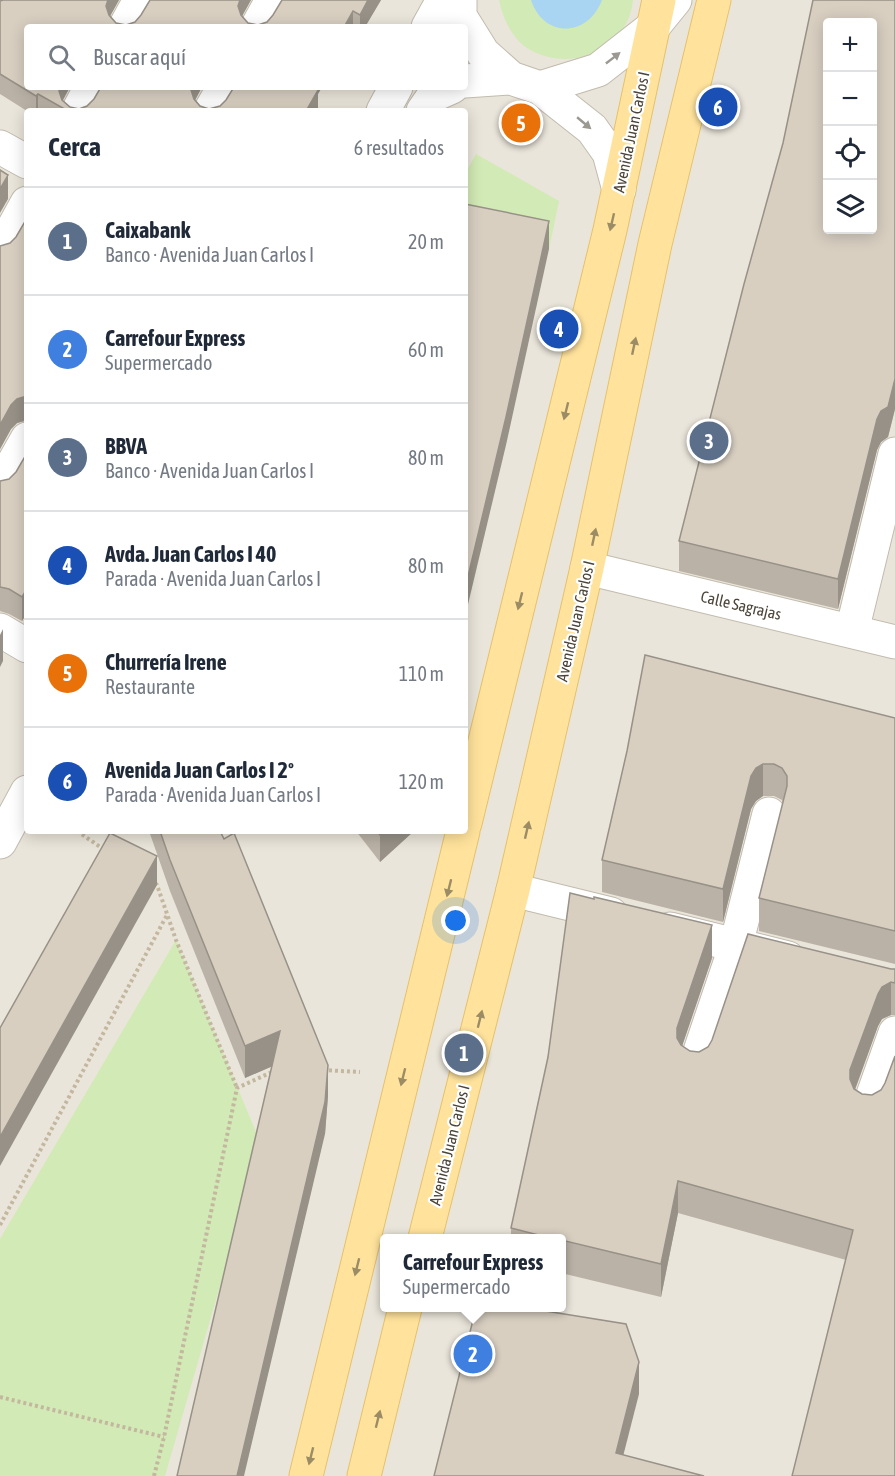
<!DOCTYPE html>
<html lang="es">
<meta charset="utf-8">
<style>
body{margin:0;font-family:"Asap Condensed",sans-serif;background:#f2f2f3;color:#1f2937}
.controls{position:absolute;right:18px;top:18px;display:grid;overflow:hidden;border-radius:6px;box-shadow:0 3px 15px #0003}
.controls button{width:54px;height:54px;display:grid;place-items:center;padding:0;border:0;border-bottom:2px solid #e0e1e3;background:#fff;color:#1f2937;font:30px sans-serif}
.you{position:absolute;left:456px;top:921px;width:21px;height:21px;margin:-15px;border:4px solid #fff;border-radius:50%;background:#1a73e8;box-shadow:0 0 0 9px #1a73e833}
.badge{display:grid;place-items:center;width:39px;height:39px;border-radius:50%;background:#fc3f1d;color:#fff;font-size:20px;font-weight:700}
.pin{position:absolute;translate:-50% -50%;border:3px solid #fff;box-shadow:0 2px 6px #0006}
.popup{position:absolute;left:380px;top:1234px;width:186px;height:78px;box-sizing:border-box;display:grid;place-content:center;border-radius:6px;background:#fff;filter:drop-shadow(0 2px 4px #0005);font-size:20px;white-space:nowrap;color:#747a83}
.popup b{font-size:22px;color:#1f2937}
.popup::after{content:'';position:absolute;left:50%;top:100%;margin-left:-12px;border:12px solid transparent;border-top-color:#fff}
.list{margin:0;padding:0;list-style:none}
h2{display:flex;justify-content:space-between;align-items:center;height:78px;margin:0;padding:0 24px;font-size:26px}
h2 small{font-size:20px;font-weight:400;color:#747a83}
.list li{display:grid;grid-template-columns:39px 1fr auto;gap:18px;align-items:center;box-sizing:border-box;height:108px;padding:0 24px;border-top:2px solid #e0e1e3}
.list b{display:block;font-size:22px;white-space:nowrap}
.list p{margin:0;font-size:20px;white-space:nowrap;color:#747a83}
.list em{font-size:20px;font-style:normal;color:#747a83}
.icon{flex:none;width:33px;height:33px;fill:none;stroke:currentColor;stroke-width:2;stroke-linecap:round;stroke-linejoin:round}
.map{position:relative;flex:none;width:895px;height:1476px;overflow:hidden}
.search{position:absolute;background:#fff;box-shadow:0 3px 15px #0003;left:24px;top:24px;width:444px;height:66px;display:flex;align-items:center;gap:15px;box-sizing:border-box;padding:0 21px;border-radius:6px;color:#747a83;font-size:22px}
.panel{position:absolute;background:#fff;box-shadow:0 3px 15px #0003;left:24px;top:108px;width:444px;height:726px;border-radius:6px}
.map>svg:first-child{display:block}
.residential{fill:#eae5da;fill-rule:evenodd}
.green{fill:#d2eab5}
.water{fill:#a9d4f2}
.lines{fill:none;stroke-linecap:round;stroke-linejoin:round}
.street-casing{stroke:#c2bbae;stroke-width:35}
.primary-casing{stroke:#e6c16a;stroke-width:35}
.path{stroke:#c4b79f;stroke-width:4;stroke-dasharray:3 3;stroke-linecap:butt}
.street{stroke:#fff;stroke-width:33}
.primary{stroke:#ffe39c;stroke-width:33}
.wall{fill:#bab2a6}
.shaded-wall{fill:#979187}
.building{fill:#d8cfc1;stroke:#979187;stroke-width:1.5;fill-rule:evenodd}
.oneway{fill:#9c9892}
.oneway2{fill:#9c8c66}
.labels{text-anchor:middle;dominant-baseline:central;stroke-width:4.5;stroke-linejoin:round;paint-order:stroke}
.street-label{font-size:16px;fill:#4b4439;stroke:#fff}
</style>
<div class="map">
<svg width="895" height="1476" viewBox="0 0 895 1476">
<rect width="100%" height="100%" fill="#f6f3ec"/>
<!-- residential -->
<path class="residential" d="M 0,0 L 895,0 L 895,1476 L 0,1476 ZM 828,22 L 872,22 L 872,230 L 828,230 ZM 27,27 L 465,27 L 465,87 L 27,87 ZM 27,111 L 465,111 L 465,831 L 27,831 ZM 384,1238 L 562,1238 L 562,1308 L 384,1308 Z"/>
<!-- green -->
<g class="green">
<path d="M 499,0 L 633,0 C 629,47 576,72 534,52 C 514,43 503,20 499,0 Z"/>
<polygon points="476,154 559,201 549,249 465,231 465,174"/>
<polygon points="176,940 261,1144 165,1476 0,1476 0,1239"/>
</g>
<!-- water -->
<path class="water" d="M 531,0 L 602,0 C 588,37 544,39 531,0 Z"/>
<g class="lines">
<defs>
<g id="street">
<polyline points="460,0 460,16 483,53 511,78 540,88 592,129 609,153 619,190"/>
<polyline points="125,27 140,0"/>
<polyline points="257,27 272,0"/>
<polyline points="428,27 443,0"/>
<polyline points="465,81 511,78"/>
<polyline points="540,88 598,70 653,27 675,0"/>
<polyline points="78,111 91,87"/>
<polyline points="210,111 224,87"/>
<polyline points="383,111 396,87"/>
<polyline points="423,111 434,95 452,87"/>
<polyline points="0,147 27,162"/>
<polyline points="0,252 27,203"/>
<polyline points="0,487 27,439"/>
<polyline points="587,568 895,642"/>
<polyline points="0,630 27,646"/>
<polyline points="852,631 895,454"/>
<polyline points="0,842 27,792"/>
<polyline points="513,890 611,914"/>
<polyline points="670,929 788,958"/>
<polyline points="695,1066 736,945 769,814"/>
<polyline points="868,1109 895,1033"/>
</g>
<g id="primary">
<polyline points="465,823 610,230 659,0"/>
<polyline points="425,1238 513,890 587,568 655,244 714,0"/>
<polyline points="306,1476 463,831"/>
<polyline points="364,1476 405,1308"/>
</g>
</defs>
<!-- street casing -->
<use href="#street" class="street-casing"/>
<!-- primary casing -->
<use href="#primary" class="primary-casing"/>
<!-- path -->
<g class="path">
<polyline points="77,831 106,851"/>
<polyline points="155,883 157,885 176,940 237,1088"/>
<polyline points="323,1070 360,1072"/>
<polyline points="0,1225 167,915"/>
<polyline points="0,1397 164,1437"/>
<polyline points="154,1476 164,1437 237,1088 274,1071"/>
</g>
<!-- street -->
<use href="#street" class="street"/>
<!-- primary -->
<use href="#primary" class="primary"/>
</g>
<!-- wall -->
<g class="wall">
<polygon points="3,0 119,0 110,16 116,23 126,25 135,22 141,15 150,0 251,0 242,16 248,23 258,25 381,0 365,27 27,27 27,87 70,87 62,100 70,107 79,109 202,87 195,100 200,106 209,109 220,106 226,100 234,87 322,87 318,94 318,111 27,111 0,94 0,1"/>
<polygon points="895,0 895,409 888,437 881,442 877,450 838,609 679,571 679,541"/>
<polygon points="27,218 27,421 17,423 11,429 0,449 0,246 10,243 16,237"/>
<polygon points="27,453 27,613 22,621 9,614 0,611 0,481 9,479 16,472"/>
<polygon points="895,718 895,964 759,931 759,898 783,802 782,800 774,796 763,796 756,801 751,809 723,922 602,892 602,860 627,751"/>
<polygon points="149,831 220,831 328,1096 325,1134 272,1066 245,1078 170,891"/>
<polygon points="356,831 414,831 380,862"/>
<polygon points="712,958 682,1046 690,1051 699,1052 891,969 895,969 895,1015 891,1015 882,1019 878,1026 855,1090 862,1094 872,1095 881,1090 885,1083 895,1056 846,1260 678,1213 661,1297 561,1273 561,1239 511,1239 511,1228"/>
</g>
<!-- shaded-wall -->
<g class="shaded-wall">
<polygon points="108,0 119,0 109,18 106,6"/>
<polygon points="240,0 251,0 241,18 238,6"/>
<polygon points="368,0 381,0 365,27 360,27 360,15"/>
<polygon points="353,11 353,27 344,27"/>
<polygon points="60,87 70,87 62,102 59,91"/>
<polygon points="192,87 202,87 194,102 191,90"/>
<polygon points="311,87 322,87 318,94 318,111 306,111"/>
<polygon points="38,94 38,111 36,111 36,96"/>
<polygon points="8,175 8,199 0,213 0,189"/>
<polygon points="549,221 549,249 506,445 465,617 465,589"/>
<polygon points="895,379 895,409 888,437 881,442 877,450 838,609 838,579 877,419"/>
<polygon points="26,396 26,420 17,423 11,429 0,449 0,425 11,405 17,399"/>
<polygon points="27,589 27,613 22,621 22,597"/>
<polygon points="3,629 3,661 0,667 0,635"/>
<polygon points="763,764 763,796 756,801 751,809 723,922 723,889 751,776 756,768"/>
<polygon points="383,831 414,831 380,862 380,835"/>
<polygon points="157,856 157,885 0,1166 0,1137"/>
<polygon points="712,925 712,958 677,1061 677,1028"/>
<polygon points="891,982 891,1015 882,1019 878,1026 850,1103 850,1070 878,994 882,987"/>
<polygon points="280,1031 280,1063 245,1078 245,1046"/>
<polygon points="328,1065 328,1096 325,1134 244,1476 237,1476"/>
<polygon points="678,1181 678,1213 661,1297 661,1264"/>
<polygon points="639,1362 639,1394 618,1476 616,1453"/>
</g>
<!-- building -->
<g class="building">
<polygon points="3,0 108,0 106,6 109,15 116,23 126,25 135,22 141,15 150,0 240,0 238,6 241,15 248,23 258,25 267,22 273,15 282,0 368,0 360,15 353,11 344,27 27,27 27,87 60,87 59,91 62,100 70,107 79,109 87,106 94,99 101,87 192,87 191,90 194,99 200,106 209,109 220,106 226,100 234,87 313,87 318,90 306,111 68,111 38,94 36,96 0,74 0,1"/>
<path d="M 813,0 L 895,0 L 895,379 L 888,407 L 881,411 L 877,419 L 838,579 L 679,541 L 744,284 L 783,143 ZM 828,22 L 873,22 L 873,230 L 828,230 Z"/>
<polygon points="0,170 8,175 0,189"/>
<polygon points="465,204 549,221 506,417 465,589"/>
<polygon points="27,218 27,396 17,399 11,405 0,425 0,246 10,243 16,237"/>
<polygon points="27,453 27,589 22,597 9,589 0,587 0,481 9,479 16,472"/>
<polygon points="645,655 895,718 895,931 759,898 787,786 787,776 782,768 774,764 763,764 756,768 751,776 723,889 602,860 627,751"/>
<polygon points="160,831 220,831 224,839 234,833 328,1065 325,1102 237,1476 177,1476 280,1031 245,1046 170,860"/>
<polygon points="377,831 383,831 380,835"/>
<polygon points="110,833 157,856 0,1137 0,1028"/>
<polygon points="570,893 594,899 594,897 712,925 677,1028 677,1038 681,1045 690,1051 699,1052 708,1047 712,1040 748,934 891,969 895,969 895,983 891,982 882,987 878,994 850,1070 850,1079 854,1089 862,1094 872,1095 881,1090 885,1083 895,1056 895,1476 792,1476 853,1230 678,1181 661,1264 561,1240 561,1239 554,1239 511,1228 548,1057"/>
<polygon points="476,1308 527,1308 626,1324 639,1362 616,1453 704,1476 434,1476"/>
</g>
<!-- one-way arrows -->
<defs><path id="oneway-solid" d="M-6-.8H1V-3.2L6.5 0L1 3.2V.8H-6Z" transform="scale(1.5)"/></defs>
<g class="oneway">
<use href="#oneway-solid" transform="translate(613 58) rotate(-38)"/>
<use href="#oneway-solid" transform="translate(584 123) rotate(40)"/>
</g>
<g class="oneway2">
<use href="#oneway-solid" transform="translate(612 222) rotate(103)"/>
<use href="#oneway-solid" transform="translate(634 346) rotate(-78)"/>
<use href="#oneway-solid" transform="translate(566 411) rotate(104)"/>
<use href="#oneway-solid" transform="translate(594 537) rotate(-78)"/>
<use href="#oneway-solid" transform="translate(520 601) rotate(104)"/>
<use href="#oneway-solid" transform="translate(527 830) rotate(-77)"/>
<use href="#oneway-solid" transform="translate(449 888) rotate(104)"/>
<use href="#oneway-solid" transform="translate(480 1019) rotate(-76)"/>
<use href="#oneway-solid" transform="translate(403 1077) rotate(104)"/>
<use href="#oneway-solid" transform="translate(357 1267) rotate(104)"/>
<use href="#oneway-solid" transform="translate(378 1419) rotate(-76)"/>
<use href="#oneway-solid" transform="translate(311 1456) rotate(104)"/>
</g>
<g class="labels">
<!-- street labels -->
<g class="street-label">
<text transform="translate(631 132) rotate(-78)">Avenida Juan Carlos I</text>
<text transform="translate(741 605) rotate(13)">Calle Sagrajas</text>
<text transform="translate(575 621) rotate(-77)">Avenida Juan Carlos I</text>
<text transform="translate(449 1145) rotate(-76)">Avenida Juan Carlos I</text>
</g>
</g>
</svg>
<div class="controls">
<button>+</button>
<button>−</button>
<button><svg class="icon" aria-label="locate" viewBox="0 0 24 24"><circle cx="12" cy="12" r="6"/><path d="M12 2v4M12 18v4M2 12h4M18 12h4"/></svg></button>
<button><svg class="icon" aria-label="layers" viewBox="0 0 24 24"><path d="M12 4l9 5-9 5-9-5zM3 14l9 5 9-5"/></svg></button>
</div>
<div class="you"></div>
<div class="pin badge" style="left:464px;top:1053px;background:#5c6f8a">1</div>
<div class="pin badge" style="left:473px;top:1354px;background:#3f7fe0">2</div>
<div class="popup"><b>Carrefour Express</b>Supermercado</div>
<div class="pin badge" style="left:709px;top:441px;background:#5c6f8a">3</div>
<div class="pin badge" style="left:559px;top:329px;background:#1a4fb4">4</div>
<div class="pin badge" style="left:521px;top:123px;background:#e8710a">5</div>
<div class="pin badge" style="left:718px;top:107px;background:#1a4fb4">6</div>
<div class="search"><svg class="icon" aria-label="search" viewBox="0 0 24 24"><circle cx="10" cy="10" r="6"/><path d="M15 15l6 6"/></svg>Buscar aquí</div>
<section class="panel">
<h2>Cerca<small>6 resultados</small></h2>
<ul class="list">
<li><span class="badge" style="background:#5c6f8a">1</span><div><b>Caixabank</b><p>Banco · Avenida Juan Carlos I</p></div><em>20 m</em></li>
<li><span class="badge" style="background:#3f7fe0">2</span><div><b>Carrefour Express</b><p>Supermercado</p></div><em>60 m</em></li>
<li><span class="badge" style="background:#5c6f8a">3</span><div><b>BBVA</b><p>Banco · Avenida Juan Carlos I</p></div><em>80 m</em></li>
<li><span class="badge" style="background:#1a4fb4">4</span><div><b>Avda. Juan Carlos I 40</b><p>Parada · Avenida Juan Carlos I</p></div><em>80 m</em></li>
<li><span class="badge" style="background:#e8710a">5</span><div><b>Churrería Irene</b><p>Restaurante</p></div><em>110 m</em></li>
<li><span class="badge" style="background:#1a4fb4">6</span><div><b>Avenida Juan Carlos I 2º</b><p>Parada · Avenida Juan Carlos I</p></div><em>120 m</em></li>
</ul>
</section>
</div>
